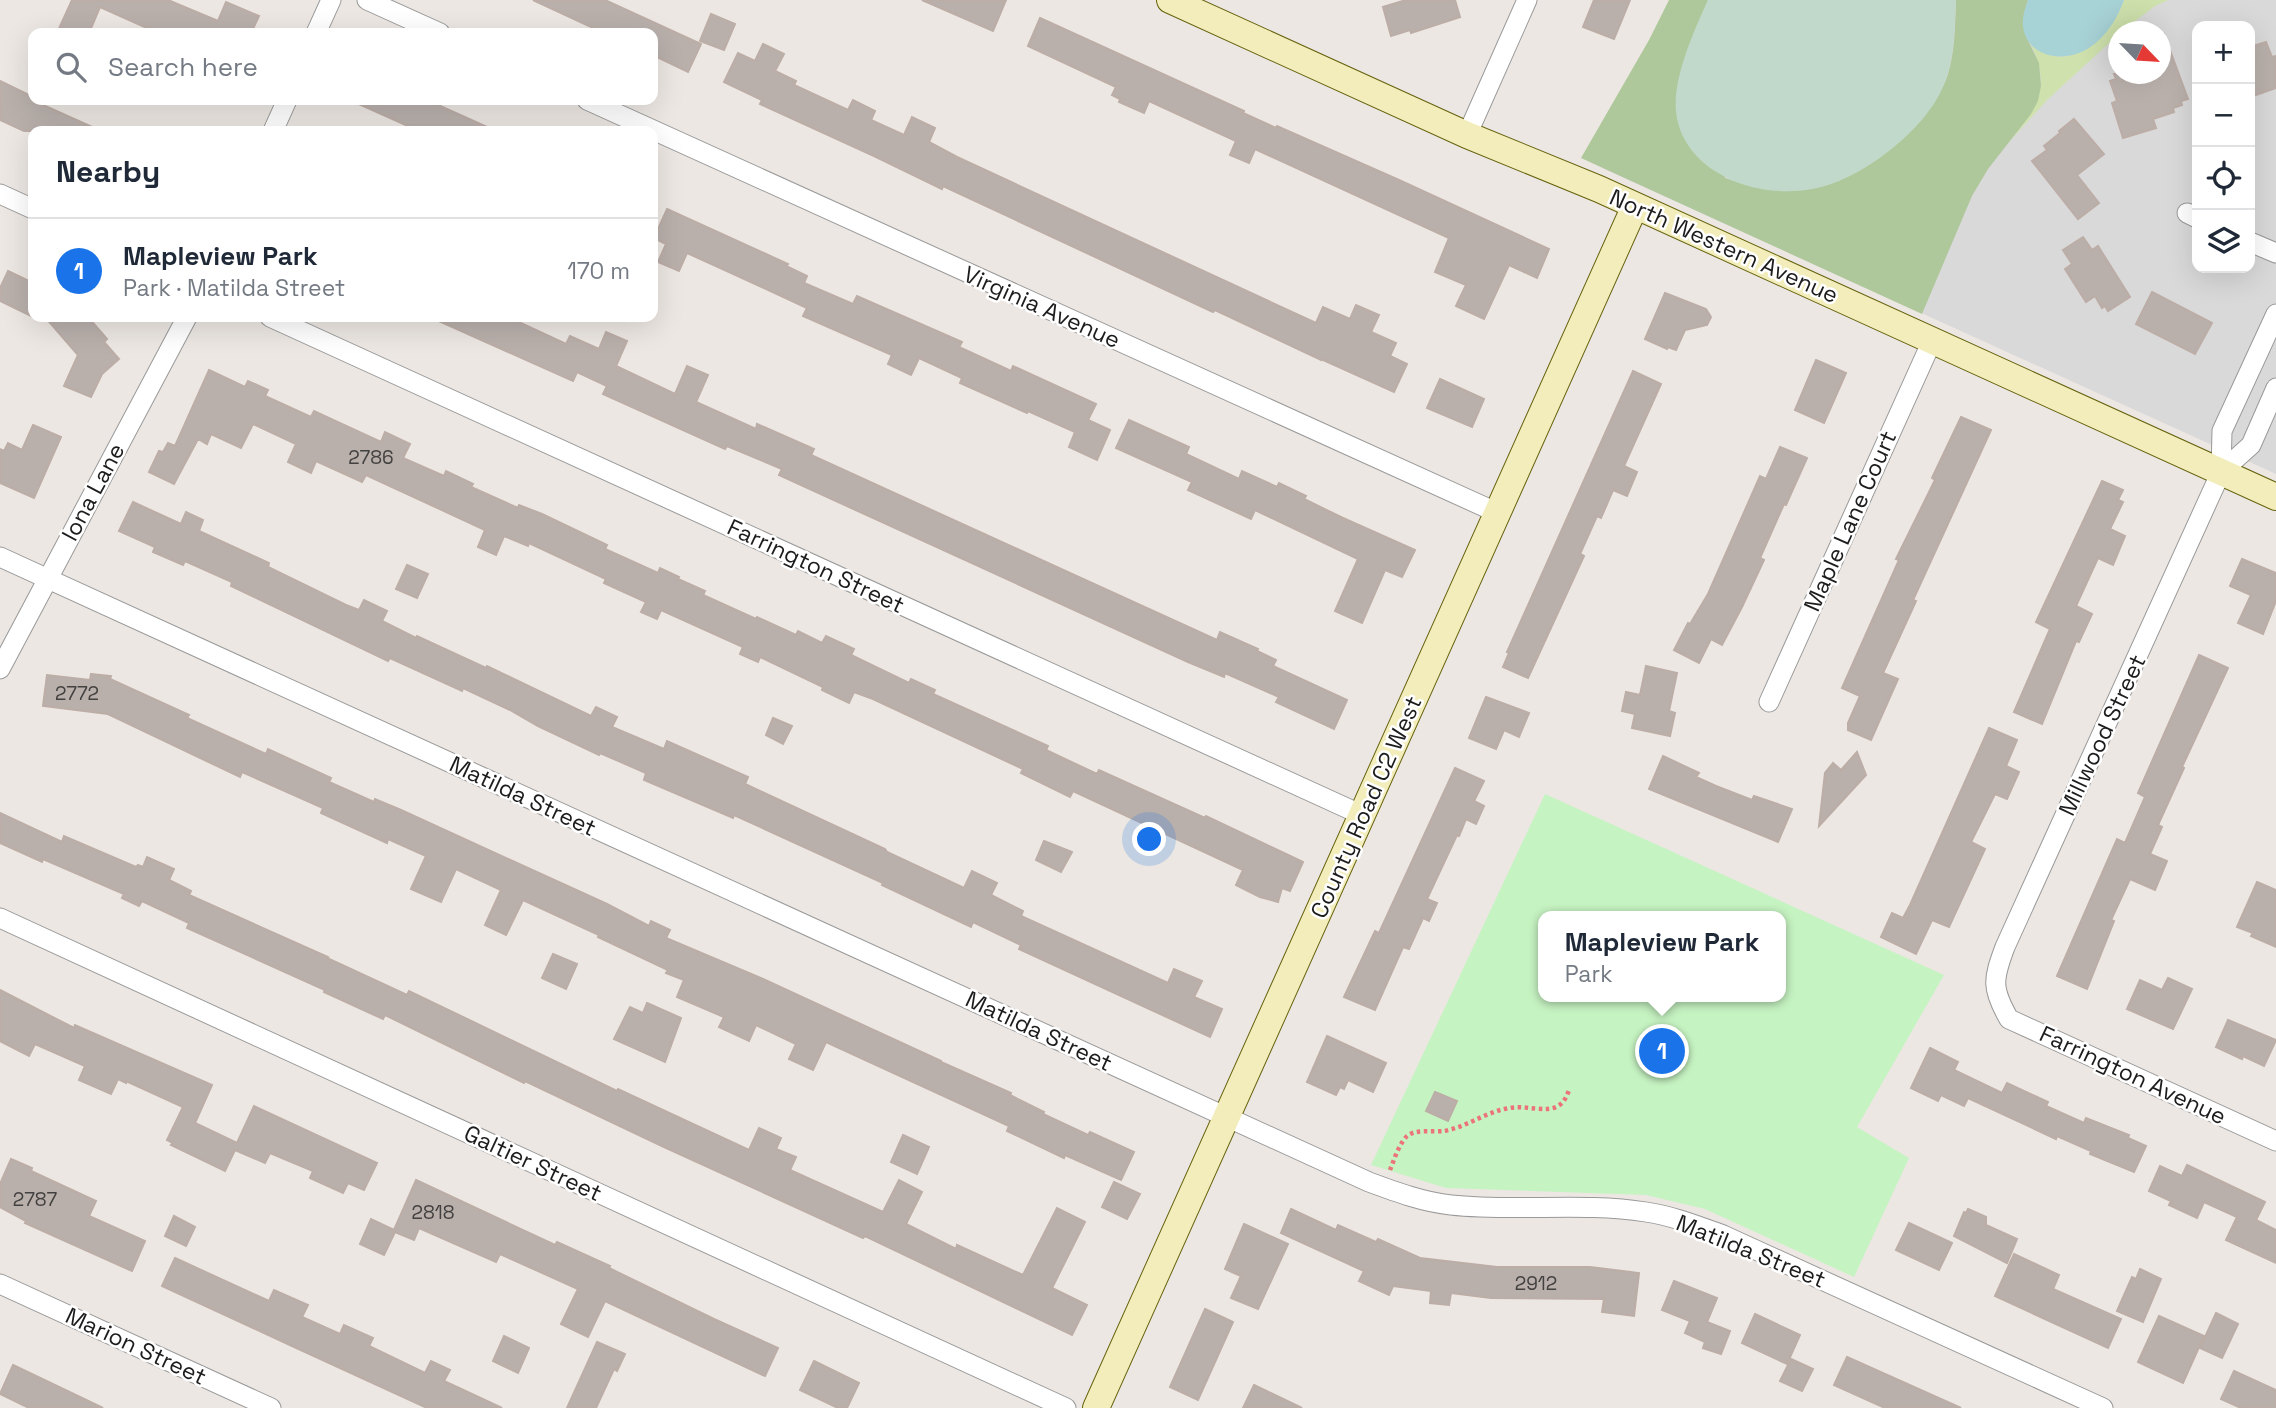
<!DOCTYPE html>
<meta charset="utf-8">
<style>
body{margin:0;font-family:"Space Grotesk",sans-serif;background:#f6f6f7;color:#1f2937}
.controls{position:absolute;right:21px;top:21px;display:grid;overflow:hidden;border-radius:14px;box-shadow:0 7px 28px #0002}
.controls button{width:63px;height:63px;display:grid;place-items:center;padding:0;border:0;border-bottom:2px solid #e0e1e3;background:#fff;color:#1f2937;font:35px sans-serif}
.compass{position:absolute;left:2108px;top:21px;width:63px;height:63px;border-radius:50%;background:#fff;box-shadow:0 7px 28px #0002;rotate:115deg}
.you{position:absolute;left:1150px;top:840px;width:24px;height:24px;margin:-18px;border:5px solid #fff;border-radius:50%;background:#1a73e8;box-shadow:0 0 0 10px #1a73e833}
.badge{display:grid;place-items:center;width:46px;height:46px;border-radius:50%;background:#1a73e8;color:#fff;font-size:23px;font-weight:700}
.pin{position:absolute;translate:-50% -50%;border:4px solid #fff;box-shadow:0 2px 7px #0006}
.popup{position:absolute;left:1538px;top:911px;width:248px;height:91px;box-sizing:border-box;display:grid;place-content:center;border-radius:14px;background:#fff;filter:drop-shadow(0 2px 5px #0005);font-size:23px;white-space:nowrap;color:#747a83}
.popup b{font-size:26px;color:#1f2937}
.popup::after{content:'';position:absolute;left:50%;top:100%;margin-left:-14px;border:14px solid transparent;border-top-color:#fff}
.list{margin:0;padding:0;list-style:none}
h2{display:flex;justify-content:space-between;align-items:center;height:91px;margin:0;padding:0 28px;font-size:30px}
h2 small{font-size:23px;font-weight:400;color:#747a83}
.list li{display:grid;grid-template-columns:46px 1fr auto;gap:21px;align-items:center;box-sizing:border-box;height:105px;padding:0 28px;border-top:2px solid #e0e1e3}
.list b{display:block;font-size:26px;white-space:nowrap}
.list p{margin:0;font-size:23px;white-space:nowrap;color:#747a83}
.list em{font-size:23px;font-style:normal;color:#747a83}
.icon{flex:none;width:38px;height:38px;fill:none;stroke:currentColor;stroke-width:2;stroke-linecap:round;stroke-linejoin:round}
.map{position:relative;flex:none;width:2276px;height:1408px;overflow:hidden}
.search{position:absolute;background:#fff;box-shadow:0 7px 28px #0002;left:28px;top:28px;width:630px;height:77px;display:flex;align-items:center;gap:18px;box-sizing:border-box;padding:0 24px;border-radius:14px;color:#747a83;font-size:26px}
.panel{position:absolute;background:#fff;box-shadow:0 7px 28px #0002;left:28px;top:126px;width:630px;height:196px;border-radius:14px}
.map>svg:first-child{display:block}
.residential{fill:#dad9d9;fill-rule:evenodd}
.grass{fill:#cfe2ad}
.forest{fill:#afc89b}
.wetland{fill:#c1d9ca}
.park{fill:#c6f3c2;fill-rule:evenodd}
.water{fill:#a7d2d6}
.building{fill:#b9b0ac;stroke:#bcada6;stroke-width:2}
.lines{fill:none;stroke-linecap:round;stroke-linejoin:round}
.street-casing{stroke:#999;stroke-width:21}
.secondary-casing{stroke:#66630f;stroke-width:28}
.path{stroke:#eb747a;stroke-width:4.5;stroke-dasharray:3.5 3.5;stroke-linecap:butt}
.street{stroke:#fff;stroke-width:19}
.secondary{stroke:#f2edba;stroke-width:26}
.labels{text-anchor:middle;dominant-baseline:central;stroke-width:5;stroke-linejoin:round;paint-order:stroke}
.number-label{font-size:19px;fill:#434140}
.street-label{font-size:23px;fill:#1c1c1c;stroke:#fff}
</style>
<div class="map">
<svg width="2276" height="1408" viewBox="0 0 2276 1408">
<rect width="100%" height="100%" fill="#ece7e2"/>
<!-- residential -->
<path class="residential" d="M 1677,0 L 2276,0 L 2276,474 L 1602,168 ZM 2197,26 L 2250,26 L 2250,268 L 2197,268 ZM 2118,32 L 2160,32 L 2160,74 L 2118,74 Z"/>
<!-- grass -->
<path class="grass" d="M 2124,0 L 2168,0 L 2155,6 L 2122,31 L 2118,32 L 2118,35 L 2048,99 L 2001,151 C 2032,114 2056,91 2029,41 C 2065,80 2110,38 2124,0 Z"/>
<!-- forest -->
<path class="forest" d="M 1669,0 L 1708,0 L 1689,46 L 1725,178 C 1753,187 1779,193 1809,189 C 1861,183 1932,124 1948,74 C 1955,50 1955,25 1956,0 L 2028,0 L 2024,14 L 2025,34 L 2039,63 L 2041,86 L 2038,101 L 2031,114 L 1988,169 L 1972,196 L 1922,314 L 1581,158 L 1649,40 Z"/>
<!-- wetland -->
<path class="wetland" d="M 1708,0 L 1956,0 C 1954,32 1955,64 1940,93 C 1919,135 1858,181 1812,189 C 1780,195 1742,189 1715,171 C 1694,158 1678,136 1676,111 C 1673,77 1694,31 1708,0 Z"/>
<!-- park -->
<path class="park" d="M 1545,794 L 1944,975 L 1857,1127 L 1909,1158 L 1854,1277 L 1705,1209 L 1646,1195 L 1446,1188 L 1371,1165 ZM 1543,916 L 1781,916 L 1781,997 L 1543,997 Z"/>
<!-- water -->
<path class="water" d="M 2028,0 L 2124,0 C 2117,19 2106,37 2089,48 C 2066,63 2028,59 2023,27 C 2022,18 2025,8 2028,0 Z"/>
<!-- building -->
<g class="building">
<polygon points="72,0 168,0 218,21 226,2 259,16 251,33 158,33 100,7 89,33 57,33"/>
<polygon points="533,0 605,0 701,44 688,72 653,55 653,33 604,33"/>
<polygon points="922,0 1006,0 993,31"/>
<polygon points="1406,0 1455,0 1460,17 1411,33 1410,30 1391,36 1383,7"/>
<polygon points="1594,0 1630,0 1614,39 1583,27"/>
<polygon points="711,14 735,24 724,50 700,41"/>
<polygon points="1040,18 1244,111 1243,113 1276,128 1277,126 1399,180 1549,249 1537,278 1509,265 1484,319 1456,306 1466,285 1435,272 1449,238 1255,149 1249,163 1230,155 1236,141 1149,101 1144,113 1119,102 1120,99 1112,95 1116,87 1028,46"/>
<polygon points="2164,34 2188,99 2181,101 2182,105 2173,108 2174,112 2153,119 2156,128 2123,138 2112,103 2117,101 2110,81 2116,79 2114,74 2160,74 2160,35"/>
<polygon points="2266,42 2272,57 2276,56 2276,88 2250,97 2250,47"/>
<polygon points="763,44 784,54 775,71 796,81 794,85 848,110 853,100 875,111 871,120 904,135 912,117 935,128 929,142 957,157 1316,323 1323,307 1350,319 1356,305 1379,315 1371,332 1396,343 1390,356 1407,364 1394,392 1321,359 1321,360 1215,310 1213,312 943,186 942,189 874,156 760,104 762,100 724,82 738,53 755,61"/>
<polygon points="0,81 33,97 33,100 45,102 43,105 101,131 24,131 0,120"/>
<polygon points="350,100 427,100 496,131 419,131"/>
<polygon points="2074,119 2104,154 2077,175 2099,203 2078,219 2032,161 2047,150 2044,146 2060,133 2059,131"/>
<polygon points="667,209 788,264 786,266 807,276 804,283 853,304 857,296 962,342 959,347 1011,371 1013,366 1096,404 1088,420 1110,430 1097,460 1069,447 1075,432 1028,411 1027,413 960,383 962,378 919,358 911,375 888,364 892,355 803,316 807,308 729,272 687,253 679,271 658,262 666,244 654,238"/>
<polygon points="2083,237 2092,250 2098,246 2130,297 2108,311 2105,306 2102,308 2095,296 2086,302 2065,269 2072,264 2063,250"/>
<polygon points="8,271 33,283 33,317 0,301 0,288"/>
<polygon points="2152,292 2212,323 2195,354 2136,324"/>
<polygon points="1665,293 1706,309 1711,317 1707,325 1685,330 1676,350 1668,347 1667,349 1645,339"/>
<polygon points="45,317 88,317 107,339 104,342 119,359 102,374 91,397 64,386 78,355"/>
<polygon points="430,317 508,317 566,344 570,336 599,349 606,332 627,341 616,366 675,394 687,366 708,375 696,402 756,429 757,424 814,449 811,455 1217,640 1220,632 1258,649 1257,651 1276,660 1273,666 1347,700 1334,729 1276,702 1279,697 1225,673 1224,677 1188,662 779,475 782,469 727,446 725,449 603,394 607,386 577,372 573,381"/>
<polygon points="1816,360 1846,373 1824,423 1795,410"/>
<polygon points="209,370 245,387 248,381 268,390 265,396 311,417 314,411 381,442 385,432 410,444 403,458 444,476 446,471 473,484 471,487 518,508 519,505 542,514 607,545 605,549 658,573 660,568 679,577 678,579 705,591 703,595 756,619 757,617 796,635 798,631 822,643 826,636 854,649 851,655 909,683 911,679 935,690 933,694 1048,746 1046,750 1097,774 1099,770 1205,818 1206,816 1303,862 1290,891 1282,888 1278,902 1260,897 1236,885 1243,870 1073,791 1070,797 1021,773 1023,769 873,699 854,692 849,703 822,690 823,687 760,657 758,662 740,654 743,647 661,610 657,619 641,612 646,602 604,583 606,579 529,543 528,546 504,536 496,555 478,547 485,530 366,475 362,482 316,461 311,473 288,462 296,444 253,424 241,448 211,434 207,444 198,439 174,484 149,472 159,451 163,452 168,443 175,446"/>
<polygon points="1633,371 1661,384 1624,466 1637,472 1627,496 1613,490 1601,518 1597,516 1580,554 1584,556 1528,678 1503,667 1509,653 1507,652"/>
<polygon points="1440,379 1484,399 1472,427 1427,408"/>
<polygon points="1961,417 1991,430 1913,600 1916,601 1883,673 1898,679 1871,740 1848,730 1848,723 1860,696 1842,688 1899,560 1896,559 1935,480 1932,478"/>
<polygon points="1129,420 1189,447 1186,454 1239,479 1242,471 1277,487 1279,483 1306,496 1304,499 1343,518 1415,550 1402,577 1385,570 1362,623 1335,611 1358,559 1255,510 1251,519 1188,490 1192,482 1116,448"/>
<polygon points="33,425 61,437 34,498 0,483 0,449 4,451 8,443 22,450"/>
<polygon points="1780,447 1807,458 1786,505 1784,504 1760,558 1764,560 1742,607 1722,645 1711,639 1699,663 1674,650 1688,623 1690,624 1708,594 1760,476 1766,479"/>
<polygon points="2102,481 2123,490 2118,500 2123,502 2110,529 2125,536 2113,565 2098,558 2076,606 2092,614 2079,642 2076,641 2042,724 2014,712 2050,629 2036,622"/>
<polygon points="133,502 181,524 186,512 203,520 199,531 269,563 268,567 346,605 359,610 364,600 387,611 382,621 416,638 417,636 486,668 487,666 591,716 596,707 617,717 612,727 664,749 667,741 748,777 745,784 885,849 887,852 964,888 972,871 997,883 991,895 1023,911 1021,916 1168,983 1174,969 1202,981 1194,997 1222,1009 1210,1037 1019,949 1021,945 973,922 971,927 882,885 883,883 734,815 733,818 644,780 646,773 600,753 599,755 538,726 510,710 463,688 462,691 390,658 388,661 231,586 232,582 185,561 183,565 153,552 155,547 119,531"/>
<polygon points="2242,559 2276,573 2276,601 2263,634 2238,623 2251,595 2230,586"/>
<polygon points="407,565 428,574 417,598 396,589"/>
<polygon points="2199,655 2228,668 2182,767 2184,768 2158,825 2162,827 2150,854 2167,861 2155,890 2130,879 2111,920 2114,921 2087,989 2057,976 2117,839 2125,843 2145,797 2138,793"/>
<polygon points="1646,666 1677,673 1669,711 1675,713 1670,736 1632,728 1635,714 1622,711 1626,692 1640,695"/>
<polygon points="91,674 111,676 110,679 189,715 187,718 266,754 268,749 331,778 329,782 374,802 375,799 401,810 607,904 649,926 651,921 670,930 666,938 763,979 941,1061 941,1062 1011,1093 1010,1095 1044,1112 1043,1114 1088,1135 1090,1132 1134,1152 1121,1180 1065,1155 1064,1158 1007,1131 1009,1126 826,1042 813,1070 789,1059 796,1044 756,1025 749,1041 719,1027 724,1017 677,997 684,980 666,973 668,970 598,937 599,935 523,900 506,935 485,925 501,890 456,869 441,902 411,889 426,856 388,839 387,843 321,813 323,808 242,772 240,777 108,714 43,706 47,675 90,680"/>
<polygon points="1486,697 1529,713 1519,737 1504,730 1496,749 1469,738"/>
<polygon points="773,718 792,726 783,744 766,735"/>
<polygon points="1989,728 2017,740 2006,766 2019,772 2007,799 1995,794 1971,842 1985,849 1949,927 1932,920 1916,954 1881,937 1892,913 1903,918 1910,905"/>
<polygon points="1857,752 1866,775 1819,826 1825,773 1833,763 1841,770"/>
<polygon points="1663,756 1699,773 1696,777 1716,786 1752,800 1754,796 1792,809 1778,842 1649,789"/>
<polygon points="1455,768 1484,781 1474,801 1484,806 1476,824 1466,819 1459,836 1457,835 1427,899 1437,903 1429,921 1423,918 1409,949 1403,947 1375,1010 1344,997 1375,931 1379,933"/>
<polygon points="0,813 62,842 64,836 136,867 138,865 143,867 147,857 174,869 169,880 191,891 189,895 328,957 327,958 407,995 409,991 617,1091 618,1089 749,1150 759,1128 781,1138 776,1149 796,1157 790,1170 883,1212 899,1180 922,1192 906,1224 956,1249 957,1245 1023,1275 1057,1208 1085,1222 1052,1288 1087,1305 1072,1335 865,1236 863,1238 664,1147 525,1081 524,1083 385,1015 383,1019 324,992 325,990 187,928 189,923 142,901 139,906 122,898 124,894 43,859 42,862 0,843"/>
<polygon points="1044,841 1072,852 1061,872 1036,860"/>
<polygon points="2257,882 2276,890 2276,947 2251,936 2253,933 2237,927"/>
<polygon points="553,954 577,964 566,989 542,978"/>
<polygon points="2168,978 2192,989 2173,1029 2127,1009 2140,980 2162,990"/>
<polygon points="0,990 74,1028 75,1025 212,1085 195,1123 237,1143 254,1106 377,1163 364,1190 348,1183 343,1193 310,1178 313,1171 270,1153 265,1163 235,1150 225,1171 171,1145 173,1143 167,1140 183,1107 126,1081 126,1083 118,1079 111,1094 79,1080 85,1066 35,1044 29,1056 0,1041"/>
<polygon points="647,1003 681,1018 665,1062 614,1039 630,1007 643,1013"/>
<polygon points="2228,1020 2276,1040 2264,1066 2243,1056 2242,1059 2216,1047"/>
<polygon points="1327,1036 1386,1063 1373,1092 1348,1080 1344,1089 1340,1087 1336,1095 1307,1082"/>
<polygon points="1930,1048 1958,1062 1954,1070 2002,1093 2007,1083 2048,1102 2046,1106 2084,1123 2086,1118 2129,1135 2128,1138 2146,1146 2134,1172 2090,1154 2091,1151 2057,1136 2056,1139 1968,1098 1964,1106 1941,1095 1938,1101 1911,1088"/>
<polygon points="1435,1092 1457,1101 1448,1121 1426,1111"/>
<polygon points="903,1135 929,1147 917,1174 891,1162"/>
<polygon points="11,1159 32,1168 31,1171 96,1201 89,1216 145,1241 132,1271 25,1223 26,1221 0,1207 0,1184"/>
<polygon points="2187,1165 2265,1202 2256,1220 2276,1230 2276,1263 2226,1240 2237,1217 2204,1202 2197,1218 2169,1205 2171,1201 2149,1191 2160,1166 2182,1176"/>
<polygon points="416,1180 555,1245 557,1242 610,1266 609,1268 714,1319 778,1348 765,1376 605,1301 588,1337 561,1324 578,1289 500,1254 496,1262 419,1228 414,1240 395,1232 384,1255 360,1244 371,1219 394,1230"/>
<polygon points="1114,1182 1140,1194 1127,1219 1102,1207"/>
<polygon points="1291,1209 1336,1230 1338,1225 1376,1242 1378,1239 1420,1258 1497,1267 1590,1267 1639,1273 1634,1316 1602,1312 1604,1299 1491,1298 1451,1293 1449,1305 1430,1303 1431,1291 1393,1286 1389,1295 1359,1281 1364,1271 1281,1233"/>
<polygon points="1968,1209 1986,1217 1986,1225 2017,1239 2007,1263 1954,1236 1964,1212 1966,1213"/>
<polygon points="174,1216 195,1227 186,1246 165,1236"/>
<polygon points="1909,1223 1952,1243 1939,1270 1896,1250"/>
<polygon points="1244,1224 1288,1244 1258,1309 1231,1298 1241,1276 1225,1269"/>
<polygon points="2014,1254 2059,1275 2053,1289 2121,1319 2108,1348 1995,1296"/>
<polygon points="175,1258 269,1301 274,1290 308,1305 302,1317 340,1334 344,1325 373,1338 369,1346 425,1373 431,1361 450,1370 444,1381 502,1408 427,1408 292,1346 162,1286"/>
<polygon points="2140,1269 2161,1279 2143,1322 2117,1311 2132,1277 2136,1279"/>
<polygon points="1674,1281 1717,1298 1707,1322 1730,1331 1721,1354 1703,1348 1705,1342 1685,1333 1690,1321 1662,1310"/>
<polygon points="1205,1309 1233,1322 1198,1400 1170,1387"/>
<polygon points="2216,1313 2238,1324 2222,1358 2200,1348"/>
<polygon points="1755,1314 1800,1335 1787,1364 1742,1343"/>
<polygon points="2159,1316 2204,1336 2183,1383 2138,1362"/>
<polygon points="504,1336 529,1348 518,1373 493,1361"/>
<polygon points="597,1342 625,1354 617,1371 614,1369 596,1408 567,1408"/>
<polygon points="1847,1357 1961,1408 1885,1408 1834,1385"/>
<polygon points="1791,1359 1813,1369 1802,1391 1780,1381"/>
<polygon points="814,1361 859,1383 847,1408 838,1408 800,1390"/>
<polygon points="13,1365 103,1408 29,1408 0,1394"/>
<polygon points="2234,1371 2276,1390 2276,1408 2241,1408 2221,1399"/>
<polygon points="1254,1385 1302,1408 1243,1408"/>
</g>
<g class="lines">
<defs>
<g id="street">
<polyline points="367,0 440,33"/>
<polyline points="316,33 331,0"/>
<polyline points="587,100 1498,513"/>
<polyline points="273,131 287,100"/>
<polyline points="1467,135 1527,0"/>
<polyline points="0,194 33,209"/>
<polyline points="2187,213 2197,218"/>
<polyline points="2250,242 2276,253"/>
<polyline points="270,317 1362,815"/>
<path d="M 2276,388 L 2251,445 L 2221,472 L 2005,947 C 1993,979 1991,988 2009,1019 L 2276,1141"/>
<polyline points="2221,472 2222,431 2276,314"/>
<path d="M 0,557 L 1369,1182 C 1396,1192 1423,1202 1451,1205 C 1516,1212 1582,1202 1646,1212 C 1673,1216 1698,1226 1723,1235 L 2103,1408"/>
<polyline points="0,669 187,317"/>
<polyline points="1769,702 1932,341"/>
<polyline points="0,918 1066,1408"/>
<polyline points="0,1284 271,1408"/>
</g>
<g id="secondary">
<polyline points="1170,0 1467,135 1599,189 2276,497"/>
<polyline points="1096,1408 1635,206"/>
</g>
</defs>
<!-- street casing -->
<use href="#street" class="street-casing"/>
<!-- secondary casing -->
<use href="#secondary" class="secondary-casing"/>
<!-- path -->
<path class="path" d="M 1390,1170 C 1394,1160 1399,1144 1407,1136 C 1415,1129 1433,1132 1444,1131 C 1467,1127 1487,1111 1510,1108 C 1525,1105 1547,1113 1558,1106 C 1565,1102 1567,1095 1570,1088"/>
<!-- street -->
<use href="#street" class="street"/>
<!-- secondary -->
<use href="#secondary" class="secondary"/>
</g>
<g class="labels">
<!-- number labels -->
<g class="number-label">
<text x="371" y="457">2786</text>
<text x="77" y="693">2772</text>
<text x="35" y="1199">2787</text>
<text x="433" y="1212">2818</text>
<text x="1536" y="1283">2912</text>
</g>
<!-- street labels -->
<g class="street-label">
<text transform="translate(1724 246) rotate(24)">North Western Avenue</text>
<text transform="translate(1042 307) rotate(24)">Virginia Avenue</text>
<text transform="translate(93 492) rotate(-62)">Iona Lane</text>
<text transform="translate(1850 521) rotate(-66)">Maple Lane Court</text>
<text transform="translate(816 566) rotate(25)">Farrington Street</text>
<text transform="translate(2102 735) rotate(-65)">Millwood Street</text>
<text transform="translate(523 796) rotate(25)">Matilda Street</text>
<text transform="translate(1366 807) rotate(-66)">County Road C2 West</text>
<text transform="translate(1039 1031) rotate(25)">Matilda Street</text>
<text transform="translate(2133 1075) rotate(25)">Farrington Avenue</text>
<text transform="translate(533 1163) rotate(25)">Galtier Street</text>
<text transform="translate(1751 1251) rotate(22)">Matilda Street</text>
<text transform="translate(136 1346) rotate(25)">Marion Street</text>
</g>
</g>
</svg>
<div class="controls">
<button>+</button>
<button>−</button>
<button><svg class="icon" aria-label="locate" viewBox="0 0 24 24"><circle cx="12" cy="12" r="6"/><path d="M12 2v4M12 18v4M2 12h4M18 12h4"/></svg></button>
<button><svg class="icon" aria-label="layers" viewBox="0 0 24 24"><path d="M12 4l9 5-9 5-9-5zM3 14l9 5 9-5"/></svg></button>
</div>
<svg class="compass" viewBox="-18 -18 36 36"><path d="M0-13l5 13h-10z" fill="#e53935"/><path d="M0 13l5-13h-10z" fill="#747a83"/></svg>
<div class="you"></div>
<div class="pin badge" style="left:1662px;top:1051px">1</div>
<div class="popup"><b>Mapleview Park</b>Park</div>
<div class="search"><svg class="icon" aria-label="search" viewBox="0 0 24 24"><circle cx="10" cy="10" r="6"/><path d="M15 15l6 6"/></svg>Search here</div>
<section class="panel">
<h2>Nearby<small></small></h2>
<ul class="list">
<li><span class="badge">1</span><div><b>Mapleview Park</b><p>Park · Matilda Street</p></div><em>170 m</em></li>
</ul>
</section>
</div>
